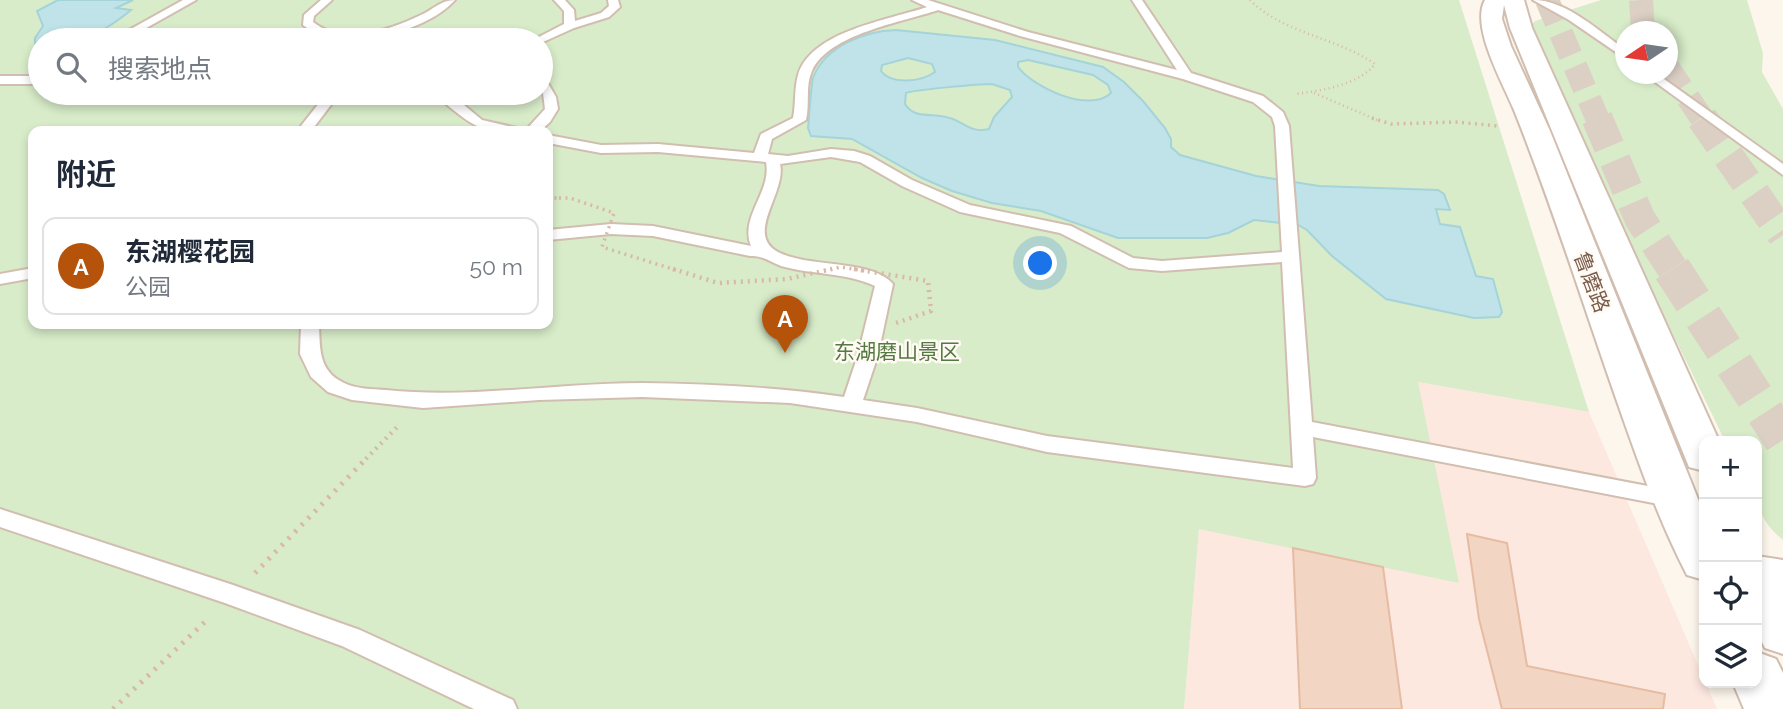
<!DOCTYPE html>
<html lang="zh">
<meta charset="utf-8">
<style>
body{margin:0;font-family:Raleway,"Noto Sans SC",sans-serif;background:#f6f6f7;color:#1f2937}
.controls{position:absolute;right:21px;bottom:21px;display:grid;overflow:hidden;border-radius:14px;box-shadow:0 4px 10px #0003}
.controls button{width:63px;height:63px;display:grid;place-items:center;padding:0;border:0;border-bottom:2px solid #e0e1e3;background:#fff;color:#1f2937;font:35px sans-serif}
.compass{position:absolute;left:1615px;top:21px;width:63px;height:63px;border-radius:50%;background:#fff;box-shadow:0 4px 10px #0003;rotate:257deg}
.you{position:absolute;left:1041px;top:264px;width:24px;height:24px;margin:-18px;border:5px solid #fff;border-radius:50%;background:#1a73e8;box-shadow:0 0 0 10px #1a73e833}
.badge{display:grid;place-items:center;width:46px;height:46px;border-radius:50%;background:#b45309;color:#fff;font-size:23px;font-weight:700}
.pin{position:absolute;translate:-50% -58px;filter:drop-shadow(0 2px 4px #0008)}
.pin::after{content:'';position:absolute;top:37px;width:24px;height:21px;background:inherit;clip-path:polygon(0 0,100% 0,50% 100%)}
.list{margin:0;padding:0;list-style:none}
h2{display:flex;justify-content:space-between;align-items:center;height:91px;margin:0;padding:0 28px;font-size:30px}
h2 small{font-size:23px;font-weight:400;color:#747a83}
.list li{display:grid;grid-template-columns:46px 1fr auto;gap:21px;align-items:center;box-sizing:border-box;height:98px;margin:0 14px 14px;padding:0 14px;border:2px solid #e0e1e3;border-radius:14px}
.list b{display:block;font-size:26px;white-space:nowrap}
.list p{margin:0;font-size:23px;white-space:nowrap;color:#747a83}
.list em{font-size:23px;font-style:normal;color:#747a83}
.icon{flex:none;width:38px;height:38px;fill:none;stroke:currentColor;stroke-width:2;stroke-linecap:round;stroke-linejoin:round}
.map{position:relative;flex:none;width:1783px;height:709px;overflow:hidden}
.search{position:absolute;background:#fff;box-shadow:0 4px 10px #0003;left:28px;top:28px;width:525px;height:77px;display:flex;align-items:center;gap:18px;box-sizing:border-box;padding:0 24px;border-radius:38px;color:#747a83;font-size:26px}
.panel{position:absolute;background:#fff;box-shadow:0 4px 10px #0003;left:28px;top:126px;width:525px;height:203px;border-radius:14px}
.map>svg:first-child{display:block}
.commercial{fill:#fde8e0}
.green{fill:#d8ecc9;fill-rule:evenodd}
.water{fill:#bfe3e8;stroke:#a5d3da;stroke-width:2;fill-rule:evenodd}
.building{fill:#f3d5c3;stroke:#e6bba3;stroke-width:2}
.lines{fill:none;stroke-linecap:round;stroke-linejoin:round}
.trunk-tunnel-far2{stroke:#dcd0c4;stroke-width:24;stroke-dasharray:24 12;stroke-linecap:butt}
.trunk-tunnel-far1{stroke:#dcd0c4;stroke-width:31;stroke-dasharray:31 15;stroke-linecap:butt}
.trunk-tunnel{stroke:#dcd0c4;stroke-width:38;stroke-dasharray:38 19;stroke-linecap:butt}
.service-casing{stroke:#d1beb0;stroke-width:4}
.minor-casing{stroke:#d1beb0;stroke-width:4}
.path-far3{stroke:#d9b8a5;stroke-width:2.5;stroke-dasharray:1 3.5;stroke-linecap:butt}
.path-far2{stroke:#d9b8a5;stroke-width:3.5;stroke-dasharray:2 4.5;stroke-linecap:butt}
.path-far1{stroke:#d9b8a5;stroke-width:4.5;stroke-dasharray:2 5;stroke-linecap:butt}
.path{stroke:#d9b8a5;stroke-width:5;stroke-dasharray:2.5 7;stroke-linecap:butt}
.service{fill:#fff;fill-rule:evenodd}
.minor{fill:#fff;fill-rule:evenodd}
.path-bridge-far1{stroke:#d9b8a5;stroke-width:3.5;stroke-dasharray:2 4.5;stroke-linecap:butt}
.path-bridge{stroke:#d9b8a5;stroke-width:4.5;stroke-dasharray:2 5;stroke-linecap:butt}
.labels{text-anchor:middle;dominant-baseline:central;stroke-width:5;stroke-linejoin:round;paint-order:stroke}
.street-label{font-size:21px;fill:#7a5c4d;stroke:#fffaf3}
.park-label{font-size:21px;fill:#537a41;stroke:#fffaf3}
</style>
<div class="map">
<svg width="1783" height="709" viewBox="0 0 1783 709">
<rect width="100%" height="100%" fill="#fdf6ec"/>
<!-- commercial -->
<polygon class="commercial" points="1418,382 1589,412 1717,709 1184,709 1199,528"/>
<!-- green -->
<g class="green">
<path d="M 0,0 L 1459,0 L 1589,412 L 1418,382 L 1459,583 L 1199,529 L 1184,709 L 0,709 ZM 40,40 L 541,40 L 541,93 L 40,93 ZM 33,131 L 548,131 L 548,324 L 33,324 Z"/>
<path d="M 1601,0 L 1747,0 L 1763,53 L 1762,72 L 1783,109 L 1783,540 C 1748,513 1757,481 1757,441 L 1725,441 L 1632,250 L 1531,25 L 1535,21 ZM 1626,32 L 1668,32 L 1668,74 L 1626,74 Z"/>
</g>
<!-- water -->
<g class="water">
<path d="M 58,0 L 133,0 L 116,8 L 131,10 C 97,38 84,40 40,40 L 40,45 L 35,44 L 35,38 L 43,26 L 37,11 Z"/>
<path d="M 896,30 L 995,40 L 1103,67 L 1124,82 L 1143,101 L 1165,128 L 1171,139 L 1171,147 L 1180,155 L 1256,176 L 1319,186 L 1438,190 L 1444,194 L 1450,210 L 1436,209 L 1440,224 L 1460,227 L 1476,276 L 1493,279 L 1502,312 L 1499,317 L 1474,318 L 1386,299 L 1332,256 L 1307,230 L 1298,225 L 1254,220 L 1228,233 L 1207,238 L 1118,238 L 1041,211 L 992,203 L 952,191 L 922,178 L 852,139 L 811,136 L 808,128 C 809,119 811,86 813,78 C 825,46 865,31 896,30 ZM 908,58 L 932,64 L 935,72 C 921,82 891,85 881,71 L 882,65 ZM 1028,60 L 1093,75 L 1108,85 L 1111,93 C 1089,114 1033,87 1018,67 L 1018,62 ZM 992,84 L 1010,90 L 1012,97 L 994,117 L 989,129 C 970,134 963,120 946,117 C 931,113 914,119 905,104 L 906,93 C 912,90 980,84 992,84 Z"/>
</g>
<!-- building -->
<g class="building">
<polygon points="1467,534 1507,543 1527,666 1665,694 1663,709 1502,709 1479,619"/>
<polygon points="1293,548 1383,567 1402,709 1300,709"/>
</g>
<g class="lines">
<!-- trunk-tunnel-far2 -->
<g class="trunk-tunnel-far2">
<polyline points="1547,0 1598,120"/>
<polyline points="1641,0 1643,32"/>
<polyline points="1668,68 1703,120"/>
</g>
<!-- trunk-tunnel-far1 -->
<g class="trunk-tunnel-far1">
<polyline points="1597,118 1640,219 1674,271"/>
<polyline points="1702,118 1783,235"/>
</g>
<!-- trunk-tunnel -->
<polyline class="trunk-tunnel" points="1672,269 1783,440"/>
<defs>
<g id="service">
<polygon points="183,0 196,0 125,40 111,40"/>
<path d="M 321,0 L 332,0 L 314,16 L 313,22 C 343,46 390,30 421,15 C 434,9 441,0 455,0 C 426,33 339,55 303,25 L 304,15 Z"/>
<polygon points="554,0 565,0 574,10 575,21 601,13 609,6 608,0 618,0 620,7 609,17 574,28 543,42 533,40 564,24 564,11"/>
<path d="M 912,0 L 928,0 L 1028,32 L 1177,70 L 1132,0 L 1142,0 L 1191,73 L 1263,96 L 1283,112 L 1289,126 L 1312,422 L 1674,491 L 1682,493 L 1685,499 L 1682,505 L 1674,507 L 1313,437 L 1316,478 L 1313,484 L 1305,486 L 1047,452 L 917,422 L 790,403 L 642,397 L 539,400 L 423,408 L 352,400 L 328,392 L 311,377 L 300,354 L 301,324 L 319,324 C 320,348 318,371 344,383 C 356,389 372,389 386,390 C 470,399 557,383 642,383 C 709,384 777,387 844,397 L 858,355 L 875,286 C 845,272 812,275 781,266 C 770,262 762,255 750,256 L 653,236 L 611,234 L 548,240 L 548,230 L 611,224 L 653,226 L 751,246 C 739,217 772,192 766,162 L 658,152 L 601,153 L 548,143 L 548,135 L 601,145 L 658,144 L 754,153 L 761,134 L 793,118 C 796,104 794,89 798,75 C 811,31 889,20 927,7 ZM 938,10 L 1020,36 L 1183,79 L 1253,102 L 1272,117 L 1275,126 L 1282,252 L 1162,261 L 1133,258 L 1071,226 L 970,205 L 912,180 L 870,156 L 854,151 L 831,149 L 788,156 L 768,154 L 772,139 L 806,120 C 810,104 805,86 812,71 C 828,34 903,22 938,10 ZM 831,157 L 860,162 L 902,186 L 960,212 L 1060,233 L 1129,268 L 1162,271 L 1282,262 L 1293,468 L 1047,436 L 917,408 L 863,400 L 878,355 L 893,284 C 872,259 808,268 778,252 C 744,234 787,192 780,164 Z"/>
<path d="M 1533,0 C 1567,0 1598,31 1626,50 L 1626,59 L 1569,20 Z"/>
<polygon points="1644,74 1657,74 1783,164 1783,175"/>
<rect x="0" y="76" width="40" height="8"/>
<polygon points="541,77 545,78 556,97 558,109 550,122 540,131 525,131 545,109"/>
<polygon points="327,93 340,93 311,131 297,131"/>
<path d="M 445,93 L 457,93 L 458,100 L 482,120 L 517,128 L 519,131 C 482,133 474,127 446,104 Z"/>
<polygon points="33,268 33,278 0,284 0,274"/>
<polygon points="0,509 233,585 360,630 513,700 517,709 474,709 342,646 225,603 0,527"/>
<polygon points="1757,556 1783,560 1783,580 1757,576"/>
</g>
<g id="minor">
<path d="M 1485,0 L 1524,0 L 1532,28 L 1719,441 L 1704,441 L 1704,471 L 1689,467 L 1510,28 L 1504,5 L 1502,19 L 1511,46 L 1550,131 L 1704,514 L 1704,580 L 1687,575 C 1659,521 1639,464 1619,407 C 1584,308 1553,207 1514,110 C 1503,83 1470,26 1485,0 Z"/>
<polygon points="1757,557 1774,563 1783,580 1783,654 1765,648 1757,632"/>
<polygon points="1757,652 1776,659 1783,673 1783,709 1744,709 1733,683 1757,683"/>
</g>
</defs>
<!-- service casing -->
<use href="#service" class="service-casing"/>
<!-- minor casing -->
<use href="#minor" class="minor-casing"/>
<!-- path-far3 -->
<g class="path-far3">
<path d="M 1250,0 C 1284,34 1336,37 1375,64 C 1359,85 1320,91 1295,94"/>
<polyline points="1314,93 1377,120"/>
</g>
<!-- path-far2 -->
<g class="path-far2">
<polyline points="1372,118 1391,124 1456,122 1498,126"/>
<polyline points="548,198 559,198"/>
</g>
<!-- path-far1 -->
<polyline class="path-far1" points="361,464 398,426"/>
<!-- path -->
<g class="path">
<polyline points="255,573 363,462"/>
<polyline points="113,709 209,618"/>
</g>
<!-- service -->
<use href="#service" class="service"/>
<!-- minor -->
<use href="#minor" class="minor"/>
<!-- path-bridge-far1 -->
<g class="path-bridge-far1">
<polyline points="559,198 570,198 614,213 602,247 679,271"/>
<polyline points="824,271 841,267 865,271"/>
</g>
<!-- path-bridge -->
<g class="path-bridge">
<polyline points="673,269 718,283 787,279 832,269"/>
<polyline points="854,269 928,281 931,311 893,324"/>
</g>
</g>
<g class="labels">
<!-- street labels -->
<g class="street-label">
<text transform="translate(1592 282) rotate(69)">鲁磨路</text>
</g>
<!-- park labels -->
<g class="park-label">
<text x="897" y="351">东湖磨山景区</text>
</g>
</g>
</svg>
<div class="controls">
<button>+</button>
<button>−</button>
<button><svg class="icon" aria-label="locate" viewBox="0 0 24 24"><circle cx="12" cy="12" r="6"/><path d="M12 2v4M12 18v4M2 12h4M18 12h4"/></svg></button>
<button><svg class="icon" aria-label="layers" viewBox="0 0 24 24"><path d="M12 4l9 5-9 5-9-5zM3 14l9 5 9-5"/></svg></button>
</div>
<svg class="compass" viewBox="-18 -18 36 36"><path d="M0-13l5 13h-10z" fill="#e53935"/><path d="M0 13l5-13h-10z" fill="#747a83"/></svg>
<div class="you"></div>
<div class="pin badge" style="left:785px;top:353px">A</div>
<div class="search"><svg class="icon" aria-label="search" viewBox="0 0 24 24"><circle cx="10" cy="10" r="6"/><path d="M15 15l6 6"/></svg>搜索地点</div>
<section class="panel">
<h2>附近<small></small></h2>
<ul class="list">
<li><span class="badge">A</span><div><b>东湖樱花园</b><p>公园</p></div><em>50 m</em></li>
</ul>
</section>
</div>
